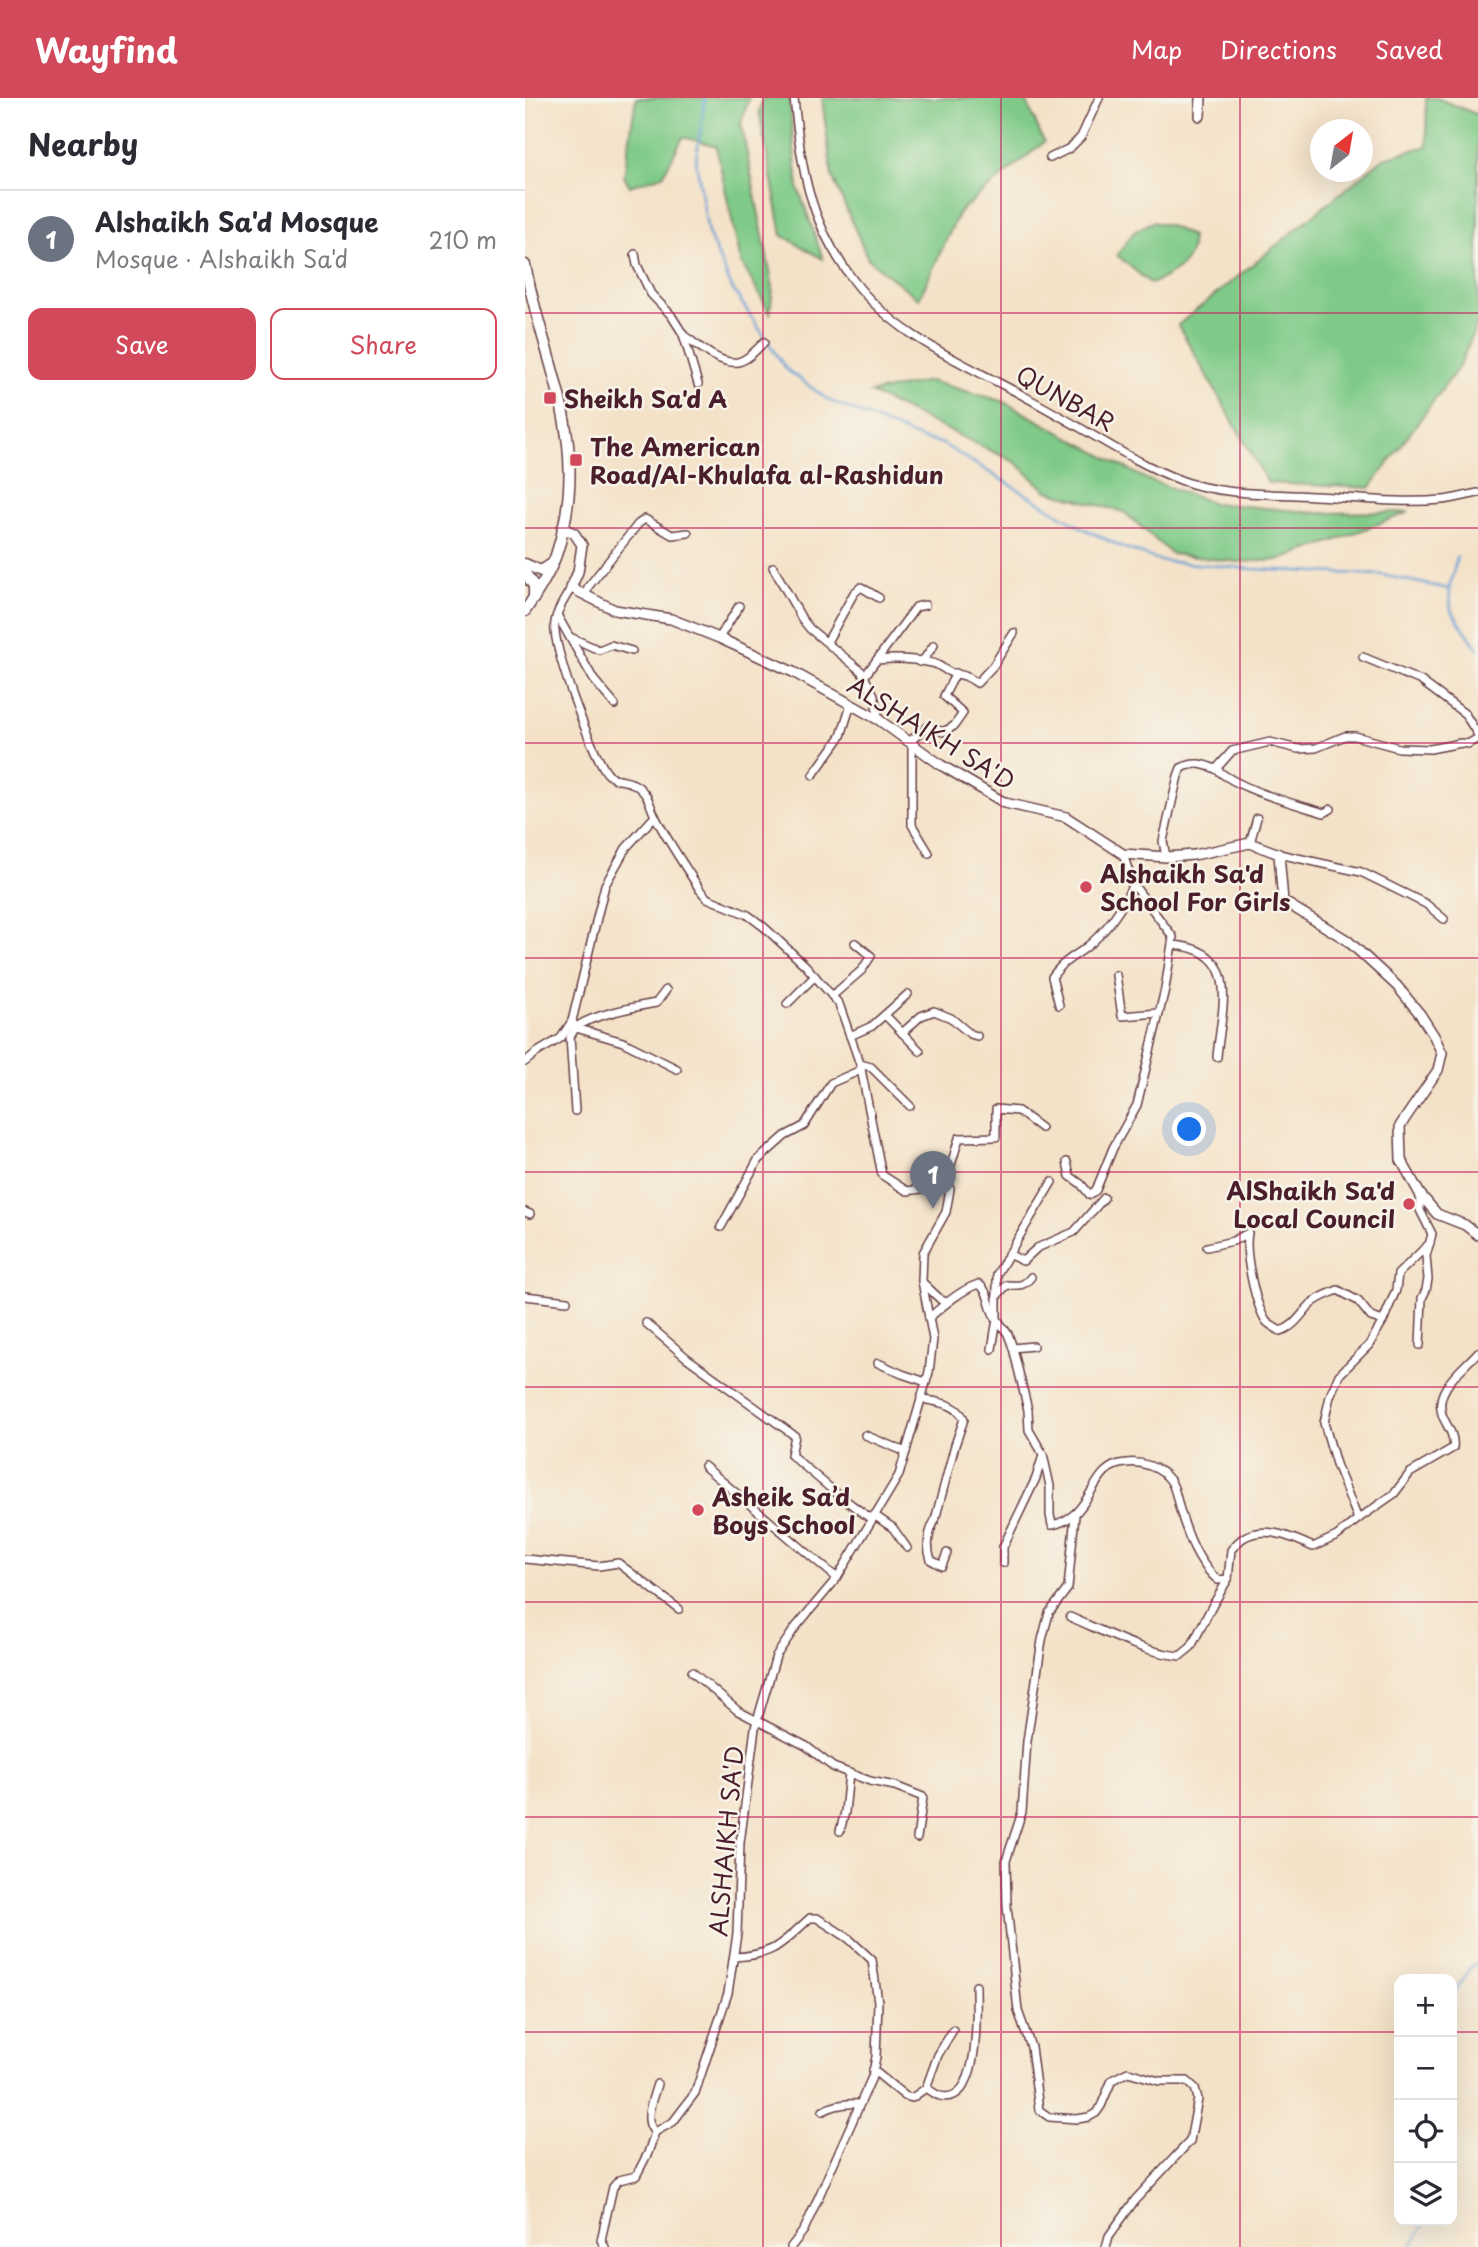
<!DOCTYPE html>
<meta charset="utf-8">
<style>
body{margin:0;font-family:"Playpen Sans",sans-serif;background:#f7f7f7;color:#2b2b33}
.controls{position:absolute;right:21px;bottom:21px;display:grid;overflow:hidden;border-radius:14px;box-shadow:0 7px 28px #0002}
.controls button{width:63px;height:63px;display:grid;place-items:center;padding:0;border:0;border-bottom:2px solid #e1e1e2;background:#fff;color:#2b2b33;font:35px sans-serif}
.compass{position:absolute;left:785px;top:21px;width:63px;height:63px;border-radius:50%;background:#fff;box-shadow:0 7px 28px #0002;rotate:31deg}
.you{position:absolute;left:665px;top:1032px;width:24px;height:24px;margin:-18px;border:5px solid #fff;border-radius:50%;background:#1a73e8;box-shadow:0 0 0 10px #1a73e833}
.badge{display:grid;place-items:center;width:46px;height:46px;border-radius:50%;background:#d1495b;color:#fff;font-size:23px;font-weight:700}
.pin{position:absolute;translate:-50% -58px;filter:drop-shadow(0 2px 4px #0008)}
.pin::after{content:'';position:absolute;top:37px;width:24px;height:21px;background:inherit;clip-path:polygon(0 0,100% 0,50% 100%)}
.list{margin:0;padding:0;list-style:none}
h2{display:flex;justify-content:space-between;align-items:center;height:91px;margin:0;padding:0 28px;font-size:30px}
h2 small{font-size:23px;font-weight:400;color:#7c7c81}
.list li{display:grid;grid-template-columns:46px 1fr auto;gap:21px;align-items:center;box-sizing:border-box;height:98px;padding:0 28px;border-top:2px solid #e1e1e2}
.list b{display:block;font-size:26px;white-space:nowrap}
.list p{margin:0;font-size:23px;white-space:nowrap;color:#7c7c81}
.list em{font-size:23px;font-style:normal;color:#7c7c81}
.actions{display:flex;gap:14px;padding:21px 28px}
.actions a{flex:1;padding:16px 0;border:2px solid #d1495b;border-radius:14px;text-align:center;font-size:24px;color:#d1495b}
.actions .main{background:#d1495b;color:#fff}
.icon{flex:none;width:38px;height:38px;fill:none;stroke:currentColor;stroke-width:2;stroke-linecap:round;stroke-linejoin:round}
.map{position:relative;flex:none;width:953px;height:2149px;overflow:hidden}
header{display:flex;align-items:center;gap:42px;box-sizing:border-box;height:98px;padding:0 35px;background:#d1495b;color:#fff}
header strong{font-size:33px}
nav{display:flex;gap:38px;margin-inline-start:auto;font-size:24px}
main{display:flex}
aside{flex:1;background:#fff}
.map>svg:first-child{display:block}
.green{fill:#7fca88;stroke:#64745a;stroke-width:2}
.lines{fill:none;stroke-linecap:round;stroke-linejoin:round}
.stream{stroke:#659ed4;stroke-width:2.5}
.minor-casing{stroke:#643c43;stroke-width:10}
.tertiary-casing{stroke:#643c43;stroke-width:12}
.secondary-casing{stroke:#643c43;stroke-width:13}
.minor{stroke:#fff;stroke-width:7}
.tertiary{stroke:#fff;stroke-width:9}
.secondary{stroke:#fff;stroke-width:10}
.grid{fill:none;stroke:#c2185b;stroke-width:2;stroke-opacity:0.55}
.poi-dot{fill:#d1495b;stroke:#f7f3e8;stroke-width:2.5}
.labels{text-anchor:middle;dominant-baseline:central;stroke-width:5;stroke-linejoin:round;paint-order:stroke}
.poi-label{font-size:24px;font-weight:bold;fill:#4a1f2b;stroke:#f7f3e8;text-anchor:start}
.street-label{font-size:24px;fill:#4a1f2b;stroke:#f7f3e8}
</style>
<header>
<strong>Wayfind</strong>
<nav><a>Map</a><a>Directions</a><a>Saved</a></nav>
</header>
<main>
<aside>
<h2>Nearby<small></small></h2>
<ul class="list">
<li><span class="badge" style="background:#6b7280">1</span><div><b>Alshaikh Sa'd Mosque</b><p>Mosque · Alshaikh Sa'd</p></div><em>210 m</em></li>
</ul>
<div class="actions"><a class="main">Save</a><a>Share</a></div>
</aside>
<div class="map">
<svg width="953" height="2149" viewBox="0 0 953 2149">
<rect width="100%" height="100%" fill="#f7f3e8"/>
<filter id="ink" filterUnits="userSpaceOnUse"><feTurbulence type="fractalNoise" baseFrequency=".0143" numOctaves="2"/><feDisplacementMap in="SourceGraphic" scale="14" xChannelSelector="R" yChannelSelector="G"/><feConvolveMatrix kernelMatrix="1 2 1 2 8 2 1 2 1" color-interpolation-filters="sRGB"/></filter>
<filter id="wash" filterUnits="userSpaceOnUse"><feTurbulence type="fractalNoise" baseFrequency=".00686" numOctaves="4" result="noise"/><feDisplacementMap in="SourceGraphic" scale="28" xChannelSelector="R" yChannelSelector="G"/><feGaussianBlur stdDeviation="1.57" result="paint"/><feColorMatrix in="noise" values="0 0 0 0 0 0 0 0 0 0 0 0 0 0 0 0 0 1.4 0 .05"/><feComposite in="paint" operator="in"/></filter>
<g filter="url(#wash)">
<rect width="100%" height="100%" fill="#f4e2c8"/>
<!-- green -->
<g class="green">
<polygon points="111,0 224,0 216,25 248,189 245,215 216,164 191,48 158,39 138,77 105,88 99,78"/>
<polygon points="238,0 264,0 273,89 298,161 257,137 234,13"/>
<polygon points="297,0 500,0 519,44 434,114 394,201 343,161 307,78"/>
<polygon points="901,0 912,0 953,17 953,223 935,267 845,390 743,385 653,227 859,60 902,48"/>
<path d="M 627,124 L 643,127 L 666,138 C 670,166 647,176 626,186 L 592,157 L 609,134 Z"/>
<polygon points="404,283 477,303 621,381 688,405 793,415 884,414 806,444 752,462 713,464 647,456 599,414 522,393 490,364 345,295"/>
</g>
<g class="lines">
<!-- stream -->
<g class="stream">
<polyline points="180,0 171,62 183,135 207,190 261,271 303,302 397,341 416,345 559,431 595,448 636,463 728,471 857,477 924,491"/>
<polyline points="932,459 924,491 926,512 953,551"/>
<polyline points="927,1898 945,1870 953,1865"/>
<polyline points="887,2149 901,2123"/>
</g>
</g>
</g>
<g filter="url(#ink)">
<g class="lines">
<defs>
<g id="minor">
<path d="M 269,0 C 276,71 284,125 329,183 C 368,234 425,259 480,288 C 507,302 533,317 559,332 C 591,351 623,370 658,383 C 700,398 745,395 789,398 C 831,400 875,406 917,402 C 929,401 941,397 953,395"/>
<polyline points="525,60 545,50 556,39 574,0"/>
<polyline points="110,156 112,167 126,196 146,217 158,236 173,286"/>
<path d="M 158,237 C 172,246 194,267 213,264 C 223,262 232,251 239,244"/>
<polyline points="248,469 277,521 285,531 336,573 349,597 354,622"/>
<path d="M 46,490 C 40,501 32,511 30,524 C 26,547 67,656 82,675 C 93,688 107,676 122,699 C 125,705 127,712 130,718 C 143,744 160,768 175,792 L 182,800 L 223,817 L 239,829 L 281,868 L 314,906 L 335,966 L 357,1077 L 382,1093 L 410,1089 L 421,1084 L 425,1091 L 421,1114 L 398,1155 L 397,1183 L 408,1241 L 404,1274 L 374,1377 L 312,1480 L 270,1530 L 251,1558 L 230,1630 L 215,1745 L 212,1836 L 203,1895 L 170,1995 L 148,2024 L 130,2034 L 123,2055 L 111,2078 L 94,2082 L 88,2089 L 76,2142 L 80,2149"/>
<polyline points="61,498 63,489 113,426 120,421 147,437 163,435"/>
<polyline points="32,517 69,582 90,607"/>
<polyline points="45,539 74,552 86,547 107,553"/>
<polyline points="194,540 214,508"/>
<polyline points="302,544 329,495 336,489 354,500"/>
<polyline points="838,559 896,583 940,616 953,637"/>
<path d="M 352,562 C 370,560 389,561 407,565 C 414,566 420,573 427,575 C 440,578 440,577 452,585 L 468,568 L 489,535"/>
<polyline points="394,564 399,561 409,547"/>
<polyline points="339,579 391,509 400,507"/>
<polyline points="385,643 404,628 418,634 429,628 438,615 419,598 431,575"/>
<polyline points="387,644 387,727 404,755"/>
<path d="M 691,671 C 715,692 767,705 799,715 L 806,711"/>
<polyline points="288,677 316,638 326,606"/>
<polyline points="130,718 101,750 80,787 47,923 51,930 98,944 152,971"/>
<polyline points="725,745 732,720"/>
<polyline points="754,756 836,774 901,806 919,821"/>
<path d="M 641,759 L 638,743 L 653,678 L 656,670 C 669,663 678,666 691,671 L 707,653 L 745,644 L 773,651 L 791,650 L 820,638 L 830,638 L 874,650 L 905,651 L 936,645 L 943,646 L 953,640"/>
<path d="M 648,847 C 718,852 696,911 692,959"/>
<polyline points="591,877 597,918 634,915"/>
<polyline points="307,898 337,872 346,858 330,845"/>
<polyline points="262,906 290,878"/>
<path d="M 534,907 L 527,879 C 539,863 544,862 559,851 C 581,834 597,811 608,786"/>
<polyline points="360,917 395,953"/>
<polyline points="377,935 396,918 409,913 426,920 445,936 452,938"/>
<polyline points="325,938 347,928 383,896"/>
<polyline points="0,964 11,955 36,940 47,923"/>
<polyline points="335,966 346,969 385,1008"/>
<path d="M 50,1013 L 45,939 C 47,936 48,933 51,930 C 62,918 114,908 131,905 L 141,892"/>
<polyline points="542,1064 545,1078 556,1086 565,1097 571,1092 588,1050 612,1007 640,891 648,839 608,786 598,756"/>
<polyline points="421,1084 434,1040 471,1039 471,1011 493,1013 516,1030"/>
<path d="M 527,1084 L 472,1176 L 472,1221 L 483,1236 L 488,1250 L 503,1312 L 504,1332 L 518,1356 L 525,1388 L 525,1417 L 527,1427 C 571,1418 563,1367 601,1365 C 616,1363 635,1369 645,1382 C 651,1390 652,1403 655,1412 C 662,1436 673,1466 693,1482 L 703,1481 L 706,1452 C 709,1448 714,1443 718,1440 C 740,1427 767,1439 788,1449 L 812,1438 L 833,1421 L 869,1396 L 885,1375 L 928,1350 C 930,1338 923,1330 918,1319 C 907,1292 937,1272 953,1254"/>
<polyline points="895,1096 895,1112 907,1136 901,1158 903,1181 901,1192 897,1200 895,1247"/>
<polyline points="0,1114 5,1116"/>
<polyline points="196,1129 233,1062 260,1038 279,1028 306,985 336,972"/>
<path d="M 682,1149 L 708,1143 L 723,1135 C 719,1154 730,1206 741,1223 C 744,1227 751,1230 755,1233 C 770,1229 776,1216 786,1206 C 794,1199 803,1196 813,1192 L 833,1203 L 846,1219 L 858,1223"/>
<polyline points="483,1156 498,1163 512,1150 549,1134 579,1100"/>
<polyline points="398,1185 416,1202 422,1204"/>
<polyline points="0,1198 42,1203"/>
<path d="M 472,1198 L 482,1187 C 494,1188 499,1188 506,1179"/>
<path d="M 404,1220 C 416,1209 439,1190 454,1186 C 467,1196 462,1211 472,1221 L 467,1251"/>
<polyline points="121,1225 162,1260 270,1338 266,1357 311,1395 346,1421"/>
<polyline points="488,1250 508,1248"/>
<polyline points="353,1265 377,1276 401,1284"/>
<path d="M 396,1301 C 412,1304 432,1305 439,1321 L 430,1347 L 410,1422 C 403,1435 401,1448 406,1462 L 417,1468 L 422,1455"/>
<polyline points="340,1337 381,1354"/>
<polyline points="179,1368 312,1480"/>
<polyline points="349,1417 368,1430 382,1450"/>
<polyline points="550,1417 543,1490 524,1515 517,1542 502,1643 497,1714 481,1763 482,1808 493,1913 506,1949 514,2012 524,2019 552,2021 564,2019 571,2015 576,2008 587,1982 603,1974 634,1983 662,1983 670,1990 673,2001 665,2043 610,2102 584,2138 581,2149"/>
<polyline points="833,1421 811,1366 799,1325 805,1298 814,1277 844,1247 858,1223 871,1192 873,1176 905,1145"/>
<polyline points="0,1461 74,1468 93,1465 154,1511"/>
<polyline points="478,1465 478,1449 511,1380 518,1357"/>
<path d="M 545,1519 C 580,1534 617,1554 655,1558 L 666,1549 L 685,1512 L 703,1481"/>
<polyline points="167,1574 213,1613 281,1648 308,1669 345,1683 370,1688 398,1699 392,1740"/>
<polyline points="315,1733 320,1714 324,1675"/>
<path d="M 209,1859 C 250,1857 256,1846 285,1820 L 292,1820 L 323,1840 L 347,1862 L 353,1904 L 351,1959 L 347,1979 L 279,2132 L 266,2149"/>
<polyline points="348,1972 380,1998 387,2000 401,1990 413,1957 428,1932"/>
<path d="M 401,1990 C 405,1992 411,1997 415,1998 C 457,2008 451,1912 451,1888"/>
<path d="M 298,2013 C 309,2007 321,2005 333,2006"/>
<path d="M 130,2034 C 117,2023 128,2001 132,1986"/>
</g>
<g id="tertiary">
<polyline points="675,18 676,0"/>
<polyline points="37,430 49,435 57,447 53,474 46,490 90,512 146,521 194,540 268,574 354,622 416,667 480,705 541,719 598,756 641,759 669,757 725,745 754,756 758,803 822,842 872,888 895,916 909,938 917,955 913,972 875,1028 876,1062 895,1096 912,1116 940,1127 953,1137"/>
</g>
<g id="secondary">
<path d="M 0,167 C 20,271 68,347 31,457 C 24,477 12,495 0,513"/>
<polyline points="0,466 16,473 27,466"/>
<polyline points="0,475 9,488 9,500"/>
</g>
</defs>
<!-- minor casing -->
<use href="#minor" class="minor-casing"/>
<!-- tertiary casing -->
<use href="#tertiary" class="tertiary-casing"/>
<!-- secondary casing -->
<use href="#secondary" class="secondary-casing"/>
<!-- minor -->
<use href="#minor" class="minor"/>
<!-- tertiary -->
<use href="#tertiary" class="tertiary"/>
<!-- secondary -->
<use href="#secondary" class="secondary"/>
</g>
</g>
<!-- grid -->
<path class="grid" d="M 238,0 L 238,2149M 476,0 L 476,2149M 715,0 L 715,2149M 0,215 L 953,215M 0,430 L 953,430M 0,645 L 953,645M 0,860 L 953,860M 0,1074 L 953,1074M 0,1289 L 953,1289M 0,1504 L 953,1504M 0,1719 L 953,1719M 0,1934 L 874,1934M 927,1934 L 953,1934"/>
<!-- markers -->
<g class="poi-dot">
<rect x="18" y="293" width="14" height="14" rx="3.5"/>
<rect x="44" y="355" width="14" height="14" rx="3.5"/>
<circle cx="561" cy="789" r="7"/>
<circle cx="884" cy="1106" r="7"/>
<circle cx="173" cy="1412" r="7"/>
</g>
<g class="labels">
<!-- poi labels -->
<g class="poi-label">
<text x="39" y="300">Sheikh Sa'd A</text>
<text x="65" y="348">The American<tspan x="65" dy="28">Road/Al-Khulafa al-Rashidun</tspan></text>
<text x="575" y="775">Alshaikh Sa'd<tspan x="575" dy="28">School For Girls</tspan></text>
<text x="870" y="1092" text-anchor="end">AlShaikh Sa'd<tspan x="870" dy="28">Local Council</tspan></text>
<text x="187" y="1398">Asheik Sa’d<tspan x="187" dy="28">Boys School</tspan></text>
</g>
<!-- street labels -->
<g class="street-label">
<text transform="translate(541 300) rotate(29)">QUNBAR</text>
<text transform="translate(407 634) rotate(32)">ALSHAIKH SA'D</text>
<text transform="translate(200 1743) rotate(-85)">ALSHAIKH SA'D</text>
</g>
</g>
</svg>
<div class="controls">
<button>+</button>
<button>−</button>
<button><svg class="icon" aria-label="locate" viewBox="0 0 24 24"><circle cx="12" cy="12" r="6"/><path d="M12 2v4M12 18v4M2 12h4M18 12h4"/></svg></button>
<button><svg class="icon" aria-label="layers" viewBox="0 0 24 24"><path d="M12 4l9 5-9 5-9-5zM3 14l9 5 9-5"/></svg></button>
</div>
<svg class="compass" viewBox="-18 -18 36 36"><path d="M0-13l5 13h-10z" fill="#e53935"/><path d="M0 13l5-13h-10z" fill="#7c7c81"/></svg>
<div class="you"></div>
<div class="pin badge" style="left:408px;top:1111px;background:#6b7280">1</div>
</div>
</main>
